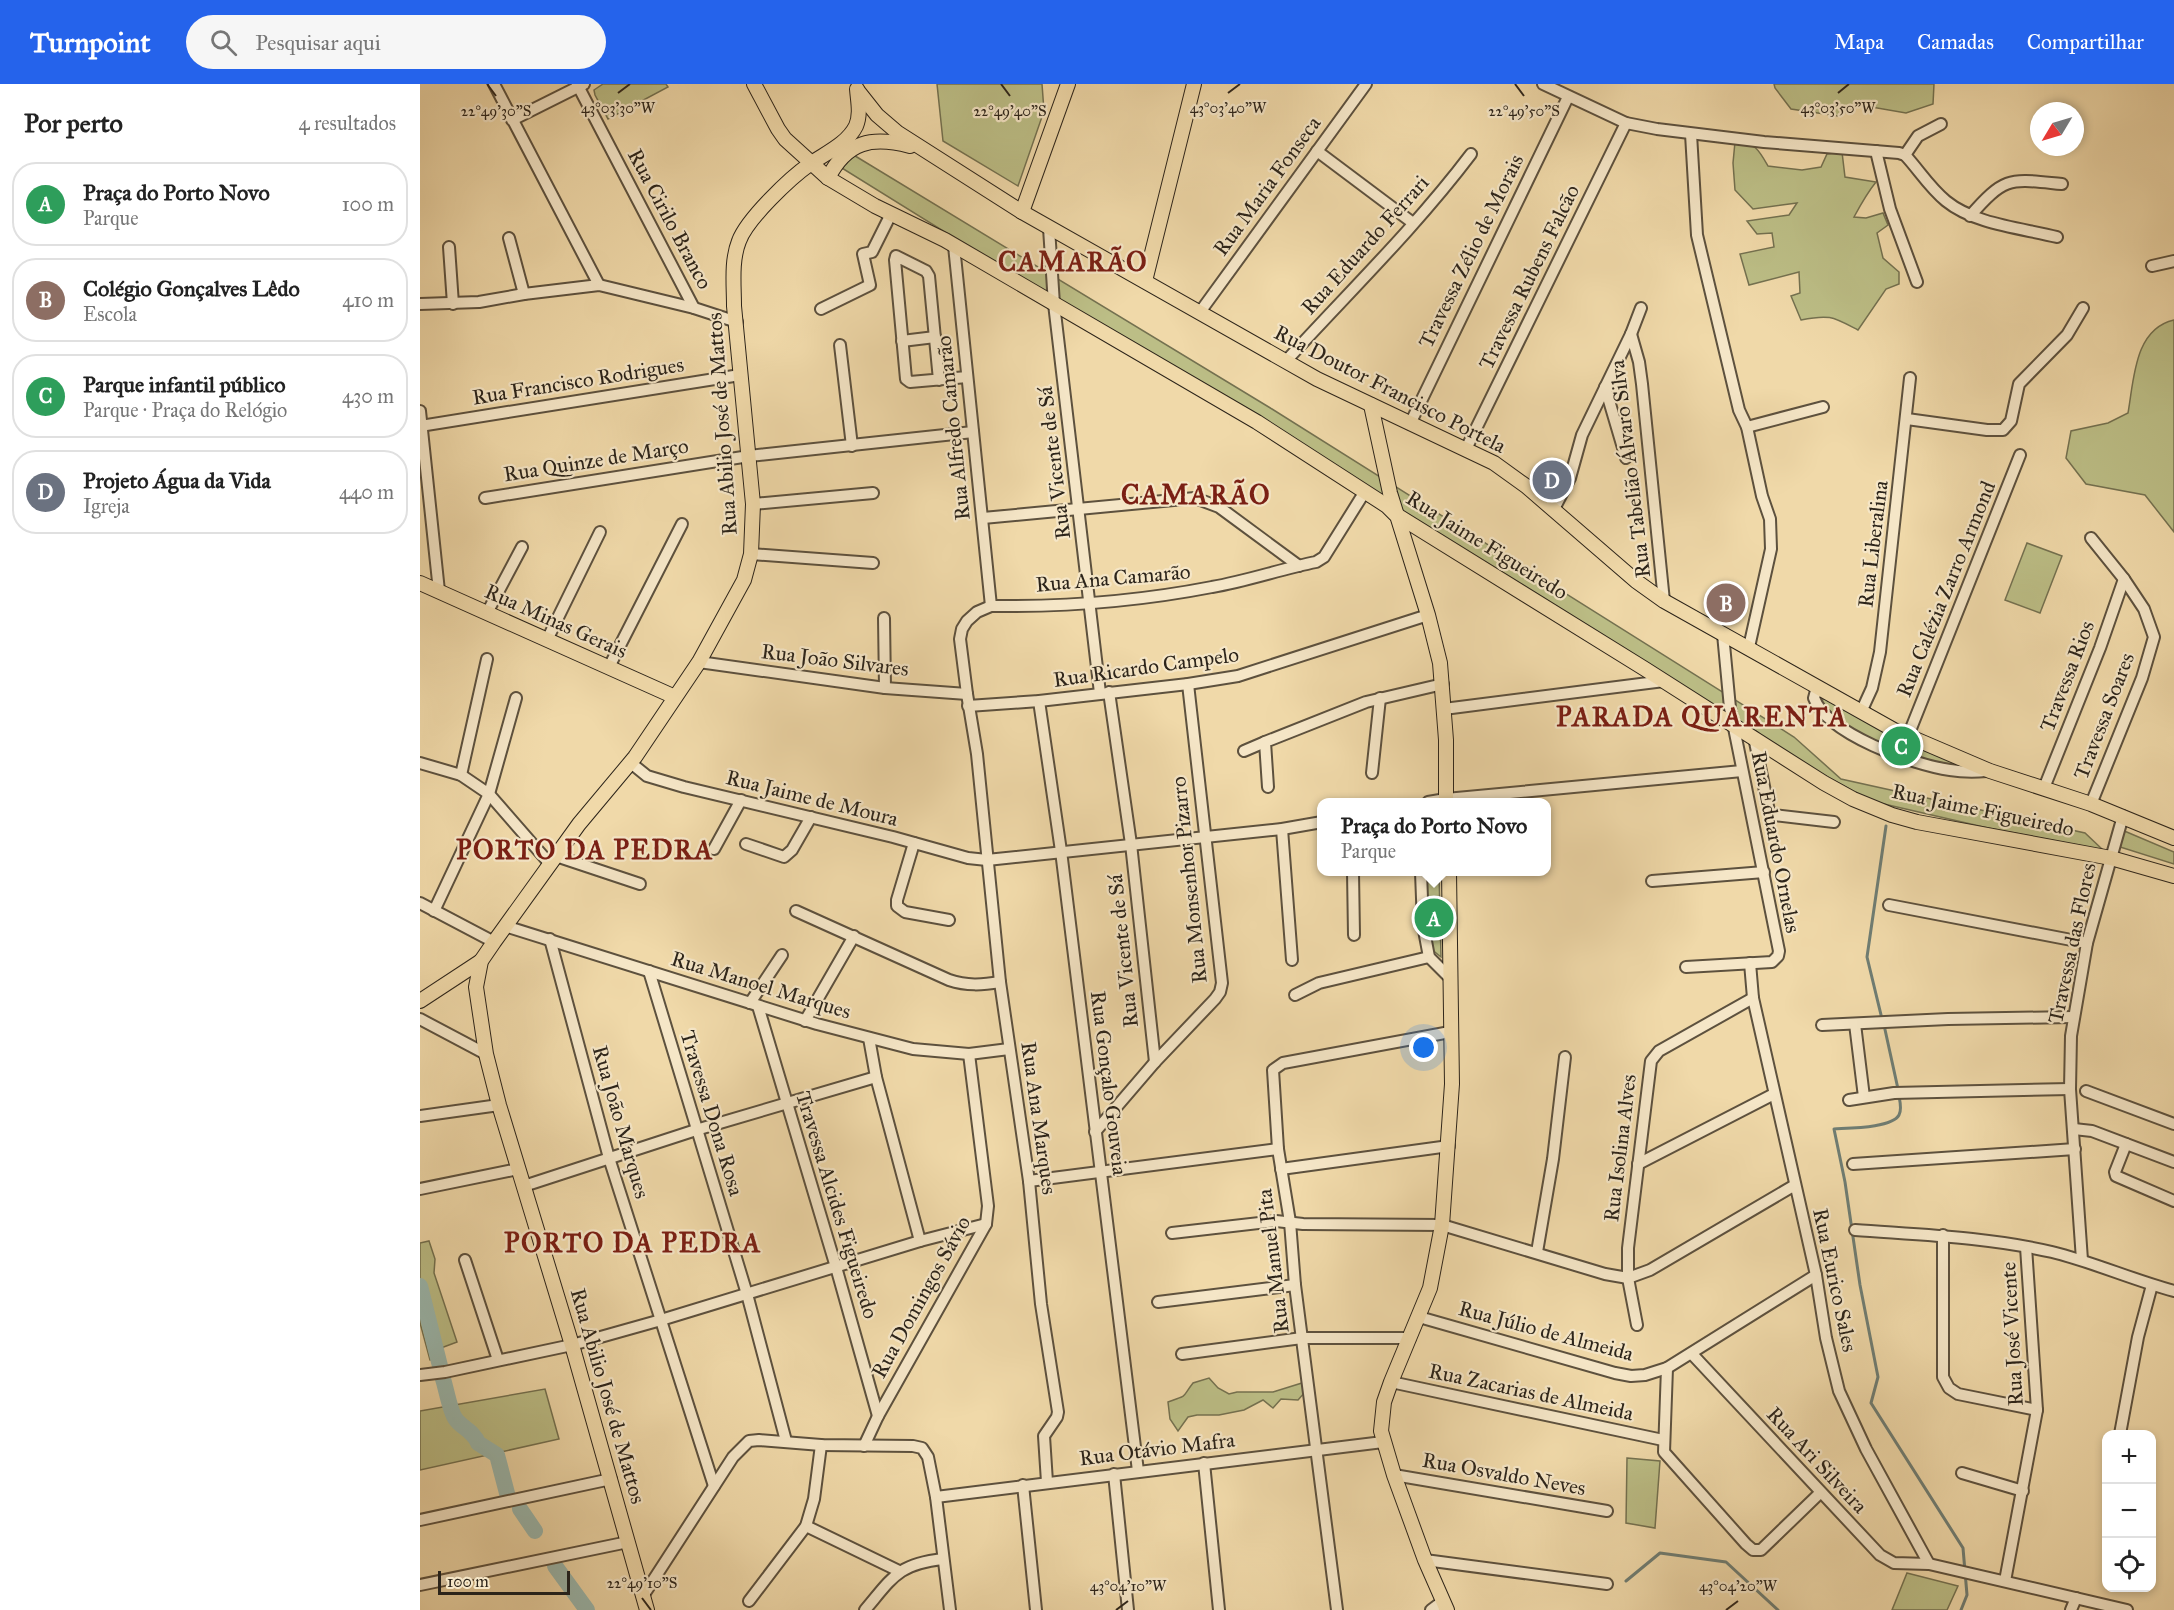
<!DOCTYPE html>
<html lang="pt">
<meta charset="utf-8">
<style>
body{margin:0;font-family:"IM FELL Great Primer",serif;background:#f6f6f6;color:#222}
.controls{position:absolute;right:18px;bottom:18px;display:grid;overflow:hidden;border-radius:12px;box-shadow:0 3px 9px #0003}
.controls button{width:54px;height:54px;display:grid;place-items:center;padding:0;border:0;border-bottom:2px solid #e0e0e0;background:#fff;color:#222;font:30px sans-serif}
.compass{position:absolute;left:1610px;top:18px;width:54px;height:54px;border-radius:50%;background:#fff;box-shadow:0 3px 9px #0003;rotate:232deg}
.scale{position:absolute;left:18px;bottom:15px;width:132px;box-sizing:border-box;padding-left:6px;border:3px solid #2c241a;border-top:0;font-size:16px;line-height:21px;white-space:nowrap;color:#2c241a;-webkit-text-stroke:4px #f5e6c7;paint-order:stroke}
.you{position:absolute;left:1004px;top:964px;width:21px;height:21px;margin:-15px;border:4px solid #fff;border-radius:50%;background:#1a73e8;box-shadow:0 0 0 9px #1a73e833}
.badge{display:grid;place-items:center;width:39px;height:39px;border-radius:50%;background:#2563eb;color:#fff;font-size:20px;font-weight:700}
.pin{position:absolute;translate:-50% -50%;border:3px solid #fff;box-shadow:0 2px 6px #0006}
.popup{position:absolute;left:897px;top:714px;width:234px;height:78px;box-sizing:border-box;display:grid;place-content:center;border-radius:12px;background:#fff;filter:drop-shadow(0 2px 4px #0005);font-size:20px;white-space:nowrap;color:#767676}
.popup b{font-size:22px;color:#222}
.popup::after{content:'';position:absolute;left:50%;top:100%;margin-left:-12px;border:12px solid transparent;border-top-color:#fff}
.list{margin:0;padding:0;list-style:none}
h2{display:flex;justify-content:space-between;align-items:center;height:78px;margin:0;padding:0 24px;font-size:26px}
h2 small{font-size:20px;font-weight:400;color:#767676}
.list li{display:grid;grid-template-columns:39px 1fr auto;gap:18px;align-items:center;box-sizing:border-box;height:84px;margin:0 12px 12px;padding:0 12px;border:2px solid #e0e0e0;border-radius:24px}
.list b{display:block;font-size:22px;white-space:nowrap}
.list p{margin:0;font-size:20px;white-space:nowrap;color:#767676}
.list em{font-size:20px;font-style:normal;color:#767676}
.icon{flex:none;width:33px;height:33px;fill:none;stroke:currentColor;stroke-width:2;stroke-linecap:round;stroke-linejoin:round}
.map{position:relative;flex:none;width:1754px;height:1526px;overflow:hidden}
header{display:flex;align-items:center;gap:36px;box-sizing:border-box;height:84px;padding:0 30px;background:#2563eb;color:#fff}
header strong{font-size:28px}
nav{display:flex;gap:33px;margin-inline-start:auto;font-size:21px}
.search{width:420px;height:54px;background:#f6f6f6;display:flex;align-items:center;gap:15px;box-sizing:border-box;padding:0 21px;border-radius:33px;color:#767676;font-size:22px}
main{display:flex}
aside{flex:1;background:#fff}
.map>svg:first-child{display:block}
.green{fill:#bcbe86;stroke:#747150;stroke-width:1.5}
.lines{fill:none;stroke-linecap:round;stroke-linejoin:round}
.stream{stroke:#6f7d73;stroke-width:3}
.river{stroke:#9bb9af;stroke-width:16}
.minor-casing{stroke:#5d513e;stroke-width:14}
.major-casing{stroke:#2c241a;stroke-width:16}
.minor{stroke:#f5e6c7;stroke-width:10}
.major{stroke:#f0d9a9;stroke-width:14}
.ticks{fill:none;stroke:#2c241a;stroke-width:2}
.labels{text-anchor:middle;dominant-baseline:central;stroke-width:4.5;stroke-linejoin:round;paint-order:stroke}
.street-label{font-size:21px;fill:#2c241a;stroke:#f5e6c7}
.district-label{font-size:27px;font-weight:bold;letter-spacing:1.5px;fill:#7a1f14;stroke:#f5e6c7}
.ticks-label{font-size:15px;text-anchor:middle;fill:#2c241a;stroke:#f5e6c7;stroke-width:4.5;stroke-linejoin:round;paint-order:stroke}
</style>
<header>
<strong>Turnpoint</strong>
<div class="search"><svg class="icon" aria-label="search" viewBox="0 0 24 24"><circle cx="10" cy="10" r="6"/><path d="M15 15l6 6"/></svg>Pesquisar aqui</div>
<nav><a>Mapa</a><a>Camadas</a><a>Compartilhar</a></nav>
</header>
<main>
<aside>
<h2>Por perto<small>4 resultados</small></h2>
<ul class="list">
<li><span class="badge" style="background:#2e9e5b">A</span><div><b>Praça do Porto Novo</b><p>Parque</p></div><em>100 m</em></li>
<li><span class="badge" style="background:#8d6e63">B</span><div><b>Colégio Gonçalves Lêdo</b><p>Escola</p></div><em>410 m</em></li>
<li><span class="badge" style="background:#2e9e5b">C</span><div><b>Parque infantil público</b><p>Parque · Praça do Relógio</p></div><em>430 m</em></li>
<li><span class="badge" style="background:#6b7280">D</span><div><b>Projeto Água da Vida</b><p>Igreja</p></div><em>440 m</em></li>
</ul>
</aside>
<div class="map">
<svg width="1754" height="1526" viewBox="0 0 1754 1526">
<rect width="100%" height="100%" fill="#f0d9a9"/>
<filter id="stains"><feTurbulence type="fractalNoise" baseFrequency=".00333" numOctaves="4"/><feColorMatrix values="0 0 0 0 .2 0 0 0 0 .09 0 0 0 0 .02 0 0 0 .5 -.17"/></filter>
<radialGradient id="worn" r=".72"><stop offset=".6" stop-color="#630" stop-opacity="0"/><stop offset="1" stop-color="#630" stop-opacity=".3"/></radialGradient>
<!-- green -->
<g class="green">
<polygon points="183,0 246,0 248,3 188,35 175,11 174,6"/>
<polygon points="517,0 622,0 624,27 598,102 523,57"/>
<polygon points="1354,0 1514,0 1513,20 1486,29 1440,21 1418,32 1371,25 1355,4"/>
<path d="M 1315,58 C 1335,58 1339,66 1348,82 L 1382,86 L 1401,83 L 1407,70 L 1422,68 L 1425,93 L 1456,98 C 1447,109 1441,120 1434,133 L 1446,134 L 1463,129 L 1468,141 L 1457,149 L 1463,174 L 1479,188 L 1479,200 L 1466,205 L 1438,246 C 1413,233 1410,230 1381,236 L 1371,212 L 1380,209 L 1379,188 L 1329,201 L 1320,170 L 1354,163 L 1352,149 L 1337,150 L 1327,137 L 1369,131 L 1377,119 L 1333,125 L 1315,106 L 1313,79 Z"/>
<polygon points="427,67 852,325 1374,653 1421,695 1665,749 1683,766 1568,744 1451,717 1364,669 417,81"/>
<path d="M 1754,236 L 1754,448 L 1725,411 L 1666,400 L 1646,374 L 1651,347 L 1688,339 L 1708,329 C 1714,296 1714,245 1754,236 Z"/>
<polygon points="1607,459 1642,472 1620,529 1585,516"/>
<path d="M 1404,614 L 1553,683 C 1506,685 1429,658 1402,617 Z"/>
<polygon points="1702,746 1754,768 1754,780 1697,762"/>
<polygon points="1007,788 1019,788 1021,873 1010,864 1005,804"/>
<polygon points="9,1157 15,1175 14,1189 37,1258 21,1264 26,1279 18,1281 17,1275 10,1276 0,1239 0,1159"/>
<path d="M 789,1294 L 798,1304 L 809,1310 L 817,1308 L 853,1308 L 882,1299 L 886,1307 L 878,1316 L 861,1315 L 853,1324 L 843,1316 L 824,1326 L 799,1331 L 777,1331 L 768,1333 L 758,1347 L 750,1335 L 748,1318 C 769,1310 760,1316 773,1299 Z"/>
<polygon points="125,1305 139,1355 0,1386 0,1327"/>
<polygon points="1207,1374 1240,1377 1235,1444 1206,1439"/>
<polygon points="1487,1489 1538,1502 1527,1526 1472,1526"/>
</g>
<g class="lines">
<!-- stream -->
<g class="stream">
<polyline points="1462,935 1447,873 1466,742"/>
<polyline points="1464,941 1478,1005"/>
<path d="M 1479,1012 C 1480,1017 1482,1026 1479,1031 C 1472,1044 1429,1044 1414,1045 L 1425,1098 L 1440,1201 L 1458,1293 L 1451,1319 L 1543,1464 L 1547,1511 L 1541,1526"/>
<polyline points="1206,1497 1240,1469 1306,1478 1358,1526"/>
</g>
<!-- river -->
<g class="river">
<polyline points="0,1202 20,1282"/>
<path d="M 23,1295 C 26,1304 30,1327 35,1334 C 40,1343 54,1347 58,1359 L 77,1371 L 88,1413"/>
<polyline points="100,1425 115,1447"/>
<polyline points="135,1482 167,1526"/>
</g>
<defs>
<g id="minor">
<polyline points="74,0 179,201"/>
<polyline points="157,0 274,224"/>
<path d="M 1123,0 L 1206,39 L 1237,45 L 1344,58 L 1479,69 L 1485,71 C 1499,86 1509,103 1526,117 C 1554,140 1601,144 1637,153"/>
<polyline points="92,36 164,0"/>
<polyline points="1271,50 1277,151 1319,326 1327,343 1342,412 1350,435 1351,465 1329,563"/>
<polyline points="897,67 993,139"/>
<polyline points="1456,67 1470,125 1497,198"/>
<polyline points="1485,71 1498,52 1521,40"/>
<path d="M 1550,132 C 1586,91 1590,95 1642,100"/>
<polyline points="629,144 634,220 680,609"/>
<polyline points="89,154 104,210"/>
<polyline points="534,162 571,522"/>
<polyline points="29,163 33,220"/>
<polyline points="1732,182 1754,177"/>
<polyline points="0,220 59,218 104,210 179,201 274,224 317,238"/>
<polyline points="401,225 450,201 443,170 452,168 471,130"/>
<polyline points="780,228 946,0"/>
<polyline points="1211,250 1219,278 1222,300 1244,517"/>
<polyline points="482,257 515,253"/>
<polyline points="420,261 432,362"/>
<path d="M 866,277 C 928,209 995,144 1051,70"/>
<polyline points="519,296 509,192 506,187 476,172 475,176 486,295 490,298 547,293"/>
<polyline points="1185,303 1206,374"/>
<polyline points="0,327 19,507"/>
<polyline points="1487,335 1567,346 1583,346 1591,337 1599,300 1647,251 1663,224"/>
<polyline points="990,340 1148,13"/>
<polyline points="0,342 320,291"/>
<polyline points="1327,343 1403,323"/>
<polyline points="1046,365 1206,39"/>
<polyline points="65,414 329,372 553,348"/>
<polyline points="333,420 453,409"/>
<polyline points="1134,425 1150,394 1162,351 1211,250 1221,224"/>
<polyline points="563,434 775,414 799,423 879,482"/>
<polyline points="1671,454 1704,495 1724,525 1734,553 1722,594 1671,720"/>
<polyline points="331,470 453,479"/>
<polyline points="67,529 102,463"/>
<polyline points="464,534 465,604"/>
<polyline points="127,556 180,448"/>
<polyline points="279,578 465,604 547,610"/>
<polyline points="189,583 262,440"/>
<path d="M 1397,603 L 1394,614 C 1407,650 1494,681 1530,686 C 1542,688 1555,688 1567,687"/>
<polyline points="689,608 711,760 735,978"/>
<polyline points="619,617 641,767 718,1387"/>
<polyline points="548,622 619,617 768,600 818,592 1008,531"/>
<polyline points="1024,625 1244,597"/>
<polyline points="1441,628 1452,604 1460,568 1490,294"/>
<polyline points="1488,652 1600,371"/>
<polyline points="1334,653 1349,727 1353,731 1414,738"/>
<polyline points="824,667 845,658"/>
<polyline points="0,679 41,691 69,710 130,780"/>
<polyline points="211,679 227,692 264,703 473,753 548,774 567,776 862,745 902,738"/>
<polyline points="952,689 960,614"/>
<polyline points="41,691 67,575"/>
<polyline points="848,703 845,658 946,618 1023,600"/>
<polyline points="1624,704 1680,564 1704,495"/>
<polyline points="1008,718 1026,715 1322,687"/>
<polyline points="862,745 872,876"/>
<polyline points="494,759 477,816 477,822 485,828 529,836"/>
<polyline points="326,760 364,773 372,766 391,733"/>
<polyline points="294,765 321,716"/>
<polyline points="136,772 220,800"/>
<polyline points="933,788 934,851"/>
<polyline points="1001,788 1003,841 1009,873 1030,894"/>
<polyline points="1232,797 1344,788"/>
<polyline points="0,819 74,858"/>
<polyline points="1469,821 1667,859"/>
<polyline points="14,827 69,710 96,614"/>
<path d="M 376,827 L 529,896 C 547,902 562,901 580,898"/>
<polyline points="85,842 397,940 493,965 549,970 589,965"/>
<polyline points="130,855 189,1074 294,1402"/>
<polyline points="1330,879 1333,914 1396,1191 1406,1254 1419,1307 1446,1365 1509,1480"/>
<polyline points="1266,883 1352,878 1358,872 1359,867 1310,624 1303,550"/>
<polyline points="229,887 327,1210 366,1357"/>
<polyline points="875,911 899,899 1009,873"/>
<polyline points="330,919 362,871"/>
<polyline points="338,922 416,1183 458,1332"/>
<polyline points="0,935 66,970"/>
<polyline points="385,937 434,852"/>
<polyline points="1435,940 1444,1013"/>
<polyline points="1402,941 1528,935 1653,933"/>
<polyline points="449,954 456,993 500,1157"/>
<polyline points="1666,1007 1754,1040"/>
<polyline points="1429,1016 1474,1009 1650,1005"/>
<polyline points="0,1032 79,1021"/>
<polyline points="1654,1045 1672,1047 1754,1078"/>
<polyline points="675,1048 735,978 795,915 800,908 802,899 768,600"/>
<polyline points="1706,1060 1695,1088 1696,1092 1754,1117"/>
<polyline points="1218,1080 1354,1010"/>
<polyline points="1433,1080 1655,1065"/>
<polyline points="861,1085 1029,1062"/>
<polyline points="609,1097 858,1065"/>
<polyline points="104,1102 276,1046 456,993"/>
<polyline points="0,1105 98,1085"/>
<path d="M 1435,1146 C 1501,1151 1567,1153 1632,1168 C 1673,1178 1713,1196 1754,1207"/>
<polyline points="752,1149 856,1137 883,1140 1022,1141 1185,1190 1208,1194 1230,1186 1375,1101"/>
<polyline points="1523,1151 1523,1293 1529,1304 1538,1310 1617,1326"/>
<polyline points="1117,1168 1133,1075 1145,973"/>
<polyline points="45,1176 78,1276"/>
<polyline points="1662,1176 1650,1005 1651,952 1667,859 1703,732"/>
<polyline points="738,1218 875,1201"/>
<polyline points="999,1233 1195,1289 1211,1292 1225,1291 1247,1284 1396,1191"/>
<polyline points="1217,1241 1208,1194 1208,1164 1231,977 1239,967 1333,914"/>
<polyline points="762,1270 882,1254 990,1254"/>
<polyline points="1272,1270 1460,1471 1474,1479 1509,1480 1707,1526"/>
<polyline points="1247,1284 1244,1368 1326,1460 1333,1466 1341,1466 1400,1409"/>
<polyline points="0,1291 25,1288 152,1261 241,1236 500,1157 566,1140"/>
<polyline points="971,1298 1243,1356"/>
<polyline points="1700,1350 1718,1253 1732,1201"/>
<polyline points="444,1362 458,1332 566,1140 568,1122 549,970"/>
<polyline points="784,1379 799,1526"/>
<polyline points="1542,1389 1603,1407"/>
<polyline points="694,1390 708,1526"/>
<polyline points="974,1391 1187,1427"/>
<path d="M 627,1398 L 624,1352 L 637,1333 L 638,1328 L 621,1220 L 609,1097 L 580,898 L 557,670 L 547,610 L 540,555 L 542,545 L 547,537 L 557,528 L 571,522 C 645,523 720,517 792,503 C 827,497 861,485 896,478 L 904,473 L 944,409"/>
<polyline points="603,1401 616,1526"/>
<polyline points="516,1413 963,1358"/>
<polyline points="0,1436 191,1395"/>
<polyline points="386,1442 479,1487"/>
<polyline points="1005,1476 1187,1500"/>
<polyline points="1585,1497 1617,1326 1606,1163"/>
<polyline points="0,1501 208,1458"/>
<polyline points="223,1512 313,1373 329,1357 339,1356 401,1361 493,1362 502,1364 508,1373 516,1413 530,1526"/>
<polyline points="329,1517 386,1442 394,1415 401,1361"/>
<path d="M 445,1526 C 473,1493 478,1480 523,1475"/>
<polyline points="917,1526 875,1201 870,1138 858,1065 853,986 863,979 1030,948"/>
<polyline points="1011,1526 1023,1517"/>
<polyline points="1651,1526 1656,1514"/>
</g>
<g id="major">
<polyline points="334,0 358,45 365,55 408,94 455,122 525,156 837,338 967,422 975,430 1225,585 1404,699 1433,715 1472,731 1497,738 1691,774 1754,792"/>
<polyline points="438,7 457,31 478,49 602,128 897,295 1074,379 1106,402 1216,497 1244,517 1474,646 1570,687 1671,720 1754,754"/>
<path d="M 408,94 C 427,57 452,52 490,62"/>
<polyline points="602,128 648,0"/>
<polyline points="725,197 774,0"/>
<polyline points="951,321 970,409 1008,531 1020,579 1026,656 1026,718"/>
<polyline points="0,499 255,613"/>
<polyline points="0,917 61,877"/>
<path d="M 227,1526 L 152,1261 L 79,1021 L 66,970 L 56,903 L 61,877 L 74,858 L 159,740 L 215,673 L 279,578 L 324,496 L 331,470 L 333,420 L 314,222 C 314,201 311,177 319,157 C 327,135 370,94 390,80 C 406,69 427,60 436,42 C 441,30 438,18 437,5"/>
<polyline points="1027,1526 1005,1476 974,1391 961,1347 964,1318 971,1298 1010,1204 1022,1141 1032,1000 1029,788"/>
</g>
</defs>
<!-- minor casing -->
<use href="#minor" class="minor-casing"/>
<!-- major casing -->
<use href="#major" class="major-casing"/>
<!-- minor -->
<use href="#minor" class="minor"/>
<!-- major -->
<use href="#major" class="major"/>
</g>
<!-- ticks -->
<path class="ticks" d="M 67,0 L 76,12M 581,0 L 590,12M 1095,0 L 1104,12M 198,9 L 210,0M 808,9 L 820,0M 1418,9 L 1429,0M 222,1514 L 231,1526M 696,1526 L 708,1517M 1306,1526 L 1318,1517"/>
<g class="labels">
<!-- street labels -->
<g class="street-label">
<text transform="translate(847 102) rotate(-54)">Rua Maria Fonseca</text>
<text transform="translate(250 135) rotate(62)">Rua Cirilo Branco</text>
<text transform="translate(945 161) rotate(-48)">Rua Eduardo Ferrari</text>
<text transform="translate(1051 167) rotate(-64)">Travessa Zélio de Morais</text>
<text transform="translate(1109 193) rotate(-64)">Travessa Rubens Falcão</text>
<text transform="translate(158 297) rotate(-9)">Rua Francisco Rodrigues</text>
<text transform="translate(970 305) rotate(27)">Rua Doutor Francisco Portela</text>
<text transform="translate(302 340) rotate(-94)">Rua Abilio José de Mattos</text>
<text transform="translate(533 344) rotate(-96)">Rua Alfredo Camarão</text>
<text transform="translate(176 376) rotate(-9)">Rua Quinze de Março</text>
<text transform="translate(634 379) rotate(-97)">Rua Vicente de Sá</text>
<text transform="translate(1210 385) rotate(-97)">Rua Tabelião Álvaro Silva</text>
<text transform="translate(1453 460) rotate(-83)">Rua Liberalina</text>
<text transform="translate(1067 461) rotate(32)">Rua Jaime Figueiredo</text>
<text transform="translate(693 494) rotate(-5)">Rua Ana Camarão</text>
<text transform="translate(1526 505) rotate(-68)">Rua Calézia Zarro Armond</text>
<text transform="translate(136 537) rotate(24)">Rua Minas Gerais</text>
<text transform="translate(415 576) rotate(7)">Rua João Silvares</text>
<text transform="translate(726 583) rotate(-8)">Rua Ricardo Campelo</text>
<text transform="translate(1647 592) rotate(-69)">Travessa Rios</text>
<text transform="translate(1684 632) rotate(-69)">Travessa Soares</text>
<text transform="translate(392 714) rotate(14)">Rua Jaime de Moura</text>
<text transform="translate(1563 726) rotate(12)">Rua Jaime Figueiredo</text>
<text transform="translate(1356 758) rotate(79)">Rua Eduardo Ornelas</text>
<text transform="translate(769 796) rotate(-96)">Rua Monsenhor Pizarro</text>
<text transform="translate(1652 859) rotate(-78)">Travessa das Flores</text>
<text transform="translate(703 867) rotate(-96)">Rua Vicente de Sá</text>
<text transform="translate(341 901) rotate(17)">Rua Manoel Marques</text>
<text transform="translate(689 999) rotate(83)">Rua Gonçalo Gouveia</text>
<text transform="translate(292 1029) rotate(73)">Travessa Dona Rosa</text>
<text transform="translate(619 1034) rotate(82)">Rua Ana Marques</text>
<text transform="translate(201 1038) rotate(74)">Rua João Marques</text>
<text transform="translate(1200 1064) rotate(-83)">Rua Isolina Alves</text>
<text transform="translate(417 1121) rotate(73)">Travessa Alcides Figueiredo</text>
<text transform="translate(853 1177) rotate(-97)">Rua Manuel Pita</text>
<text transform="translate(1415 1196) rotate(78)">Rua Eurico Sales</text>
<text transform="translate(501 1213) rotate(-61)">Rua Domingos Sávio</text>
<text transform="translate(1126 1247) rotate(15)">Rua Júlio de Almeida</text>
<text transform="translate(1592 1250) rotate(-93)">Rua José Vicente</text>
<text transform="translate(1111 1308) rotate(12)">Rua Zacarias de Almeida</text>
<text transform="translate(188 1312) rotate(74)">Rua Abilio José de Mattos</text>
<text transform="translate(737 1365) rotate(-7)">Rua Otávio Mafra</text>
<text transform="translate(1397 1376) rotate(47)">Rua Ari Silveira</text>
<text transform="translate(1084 1390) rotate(10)">Rua Osvaldo Neves</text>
</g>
<!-- district labels -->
<g class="district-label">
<text x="653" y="177">CAMARÃO</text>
<text x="776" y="410">CAMARÃO</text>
<text x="1282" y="632">PARADA QUARENTA</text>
<text x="165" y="765">PORTO DA PEDRA</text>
<text x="213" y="1158">PORTO DA PEDRA</text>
</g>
</g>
<g class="ticks-label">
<text x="198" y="29">43°03'30"W</text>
<text x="808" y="29">43°03'40"W</text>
<text x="1418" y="29">43°03'50"W</text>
<text x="76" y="32">22°49'30"S</text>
<text x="590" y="32">22°49'40"S</text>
<text x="1104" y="32">22°49'50"S</text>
<text x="222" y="1504">22°49'10"S</text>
<text x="708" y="1507">43°04'10"W</text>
<text x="1318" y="1507">43°04'20"W</text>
</g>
<rect width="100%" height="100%" filter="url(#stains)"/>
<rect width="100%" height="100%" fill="url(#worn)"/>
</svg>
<div class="controls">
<button>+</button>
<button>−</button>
<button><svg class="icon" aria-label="locate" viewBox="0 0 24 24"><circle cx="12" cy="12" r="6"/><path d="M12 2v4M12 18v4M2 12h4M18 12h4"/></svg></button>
</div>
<svg class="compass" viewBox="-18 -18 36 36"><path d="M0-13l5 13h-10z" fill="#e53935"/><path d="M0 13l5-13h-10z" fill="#767676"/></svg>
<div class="scale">100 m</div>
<div class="you"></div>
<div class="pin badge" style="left:1014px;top:834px;background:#2e9e5b">A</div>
<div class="popup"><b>Praça do Porto Novo</b>Parque</div>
<div class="pin badge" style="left:1306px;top:519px;background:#8d6e63">B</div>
<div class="pin badge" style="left:1481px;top:662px;background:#2e9e5b">C</div>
<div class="pin badge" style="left:1132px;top:396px;background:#6b7280">D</div>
</div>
</main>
